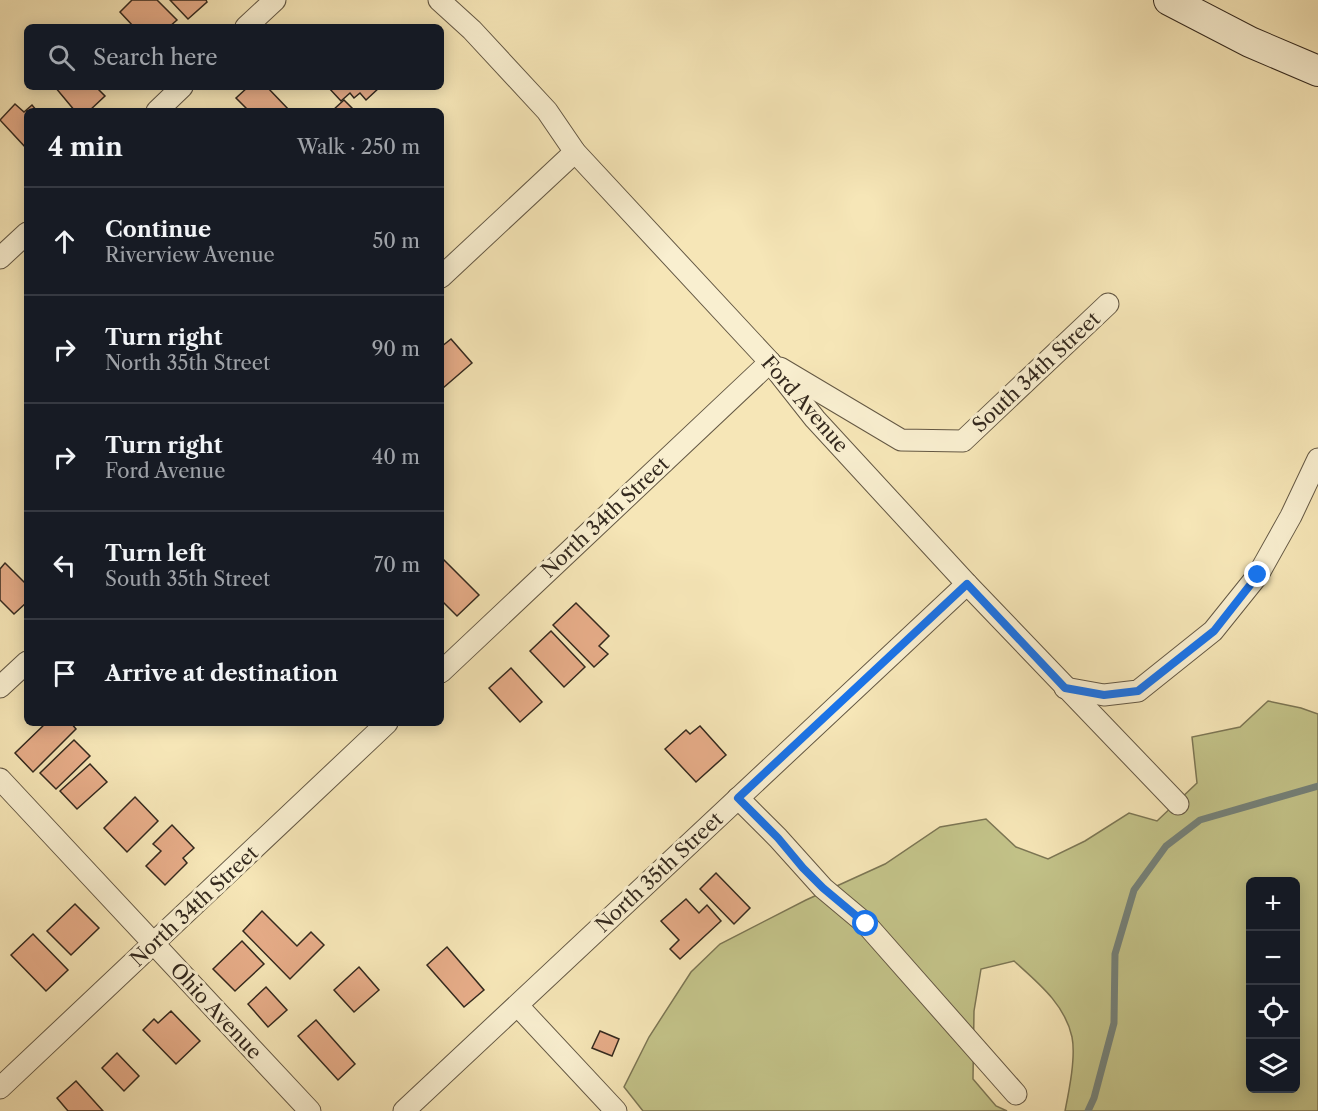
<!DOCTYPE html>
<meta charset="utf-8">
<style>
body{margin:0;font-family:"Libre Caslon Text",serif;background:#242831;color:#f1f3f6}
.controls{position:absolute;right:18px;bottom:18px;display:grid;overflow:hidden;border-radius:9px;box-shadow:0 3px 15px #0003}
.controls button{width:54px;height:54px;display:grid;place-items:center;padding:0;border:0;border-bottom:2px solid #363941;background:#171b24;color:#f1f3f6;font:30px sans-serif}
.stop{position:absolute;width:18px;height:18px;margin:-14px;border:4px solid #1a73e8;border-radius:50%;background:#fff}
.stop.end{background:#1a73e8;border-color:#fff;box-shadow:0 2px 6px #0008}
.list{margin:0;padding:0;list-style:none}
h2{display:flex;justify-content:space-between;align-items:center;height:78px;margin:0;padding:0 24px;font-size:26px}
h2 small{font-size:20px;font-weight:400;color:#9ea1a6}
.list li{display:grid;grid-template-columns:39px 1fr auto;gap:18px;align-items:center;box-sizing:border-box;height:108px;padding:0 24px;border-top:2px solid #363941}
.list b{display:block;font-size:22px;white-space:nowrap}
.list p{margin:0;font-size:20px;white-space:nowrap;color:#9ea1a6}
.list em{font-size:20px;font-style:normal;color:#9ea1a6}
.icon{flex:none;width:33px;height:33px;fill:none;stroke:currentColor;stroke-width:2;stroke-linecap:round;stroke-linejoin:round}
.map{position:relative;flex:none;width:1318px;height:1111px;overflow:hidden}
.search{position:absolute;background:#171b24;box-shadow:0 3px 15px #0003;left:24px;top:24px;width:420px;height:66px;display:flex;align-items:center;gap:15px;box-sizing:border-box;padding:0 21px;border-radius:9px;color:#9ea1a6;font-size:22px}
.panel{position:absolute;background:#171b24;box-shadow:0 3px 15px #0003;left:24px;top:108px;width:420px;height:618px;border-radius:9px}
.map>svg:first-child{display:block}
.green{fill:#c3c389;stroke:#7c7654;stroke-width:1.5;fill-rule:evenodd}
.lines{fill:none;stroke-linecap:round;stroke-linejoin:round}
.stream{stroke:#75827a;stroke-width:7}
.building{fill:#e7ad89;stroke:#34291e;stroke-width:1.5}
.street-casing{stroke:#645844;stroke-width:23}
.secondary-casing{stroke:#34291e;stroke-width:32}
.street{stroke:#f9efd0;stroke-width:21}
.secondary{stroke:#f9efd0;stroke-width:30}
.route{stroke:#1a73e8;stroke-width:8}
.labels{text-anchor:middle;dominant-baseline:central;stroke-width:6;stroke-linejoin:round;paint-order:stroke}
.street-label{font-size:20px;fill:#34291e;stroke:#f9efd0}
</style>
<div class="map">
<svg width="1318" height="1111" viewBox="0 0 1318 1111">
<rect width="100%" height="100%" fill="#f6e6b7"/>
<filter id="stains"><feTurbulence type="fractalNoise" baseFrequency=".00333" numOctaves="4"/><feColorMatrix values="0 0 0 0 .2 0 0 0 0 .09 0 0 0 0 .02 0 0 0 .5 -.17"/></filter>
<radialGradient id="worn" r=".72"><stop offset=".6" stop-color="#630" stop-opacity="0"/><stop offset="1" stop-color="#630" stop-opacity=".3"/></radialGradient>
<!-- green -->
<path class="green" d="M 1268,701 L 1301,708 L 1318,714 L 1318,1111 L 1065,1111 C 1069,1091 1076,1057 1072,1037 C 1065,1004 1037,982 1014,961 L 981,969 L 974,1011 L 973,1079 L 996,1106 L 1007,1111 L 643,1111 L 624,1087 L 649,1037 L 691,972 L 720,944 L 806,900 L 885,864 L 940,827 L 986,819 L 1016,847 L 1048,859 L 1085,841 L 1129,813 L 1157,821 L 1197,783 L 1192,737 L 1240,727 ZM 1250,882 L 1296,882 L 1296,1088 L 1250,1088 Z"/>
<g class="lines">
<!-- stream -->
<polyline class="stream" points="1088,1111 1094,1098 1114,1023 1115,954 1134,890 1166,846 1200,820 1318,786"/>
</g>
<!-- building -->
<g class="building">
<polygon points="132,0 157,0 177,20 169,27 134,27 120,12"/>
<polygon points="170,0 206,0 207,2 188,19"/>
<polygon points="55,87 96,87 105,96 89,111 75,111"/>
<polygon points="248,87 267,87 290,111 249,111 236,98"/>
<polygon points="328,87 380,87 366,100 360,93 354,98 350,93 341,101"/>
<polygon points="344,100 355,111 332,111"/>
<polygon points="15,104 24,112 32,105 37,111 27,111 27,149 0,120"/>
<polygon points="451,339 472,363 443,388 441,386 441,347"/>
<polygon points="444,560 479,595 457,616 441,600 441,563"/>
<polygon points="5,563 27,585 27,602 14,614 0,600 0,569"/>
<polygon points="576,603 609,636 599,646 608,654 594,667 553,625"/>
<polygon points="551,631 585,667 564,687 530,651"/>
<polygon points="511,668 542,702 520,722 489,688"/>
<polygon points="46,723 71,723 76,729 33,772 15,753"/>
<polygon points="700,726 726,755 696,782 665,749 686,730 690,734"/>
<polygon points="74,740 90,756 56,789 40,773"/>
<polygon points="90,764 107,782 77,809 60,791"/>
<polygon points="135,797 158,821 127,852 104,828"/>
<polygon points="172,825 194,848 183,858 187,863 165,885 146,866 161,851 153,844"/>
<polygon points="716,873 750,908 734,924 700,889"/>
<polygon points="686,899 699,913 707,905 721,921 680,959 670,949 679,940 661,921"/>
<polygon points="75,904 99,928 71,955 47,931"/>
<polygon points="262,911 297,946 311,932 324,945 290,979 243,931"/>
<polygon points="33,934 68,970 46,991 11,955"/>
<polygon points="242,941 264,964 235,991 213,969"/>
<polygon points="447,947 484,990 464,1007 427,965"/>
<polygon points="359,967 379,990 354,1012 334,990"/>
<polygon points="266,987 287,1010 268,1027 248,1004"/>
<polygon points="171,1011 200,1041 176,1064 143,1030 154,1019 158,1023"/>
<polygon points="316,1020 355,1064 338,1080 298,1036"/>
<polygon points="600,1031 619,1039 612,1056 592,1048"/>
<polygon points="117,1053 139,1076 124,1091 102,1068"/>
<polygon points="76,1081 103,1111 68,1111 57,1098"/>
</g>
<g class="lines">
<defs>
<g id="street">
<polyline points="439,0 472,30 547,111 575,152 770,362 815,419 967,584 1178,804"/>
<polyline points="246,27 275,0"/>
<polyline points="157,111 182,87"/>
<polyline points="0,258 27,233"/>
<polyline points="441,277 575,152"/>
<polyline points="780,368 901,440 963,441 1108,304"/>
<polyline points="441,672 770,362"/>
<polyline points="0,687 27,662"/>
<polyline points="1065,688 1104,695 1138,691 1213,631 1258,575 1291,516 1318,459"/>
<polyline points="0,779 310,1111"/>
<polyline points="738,798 778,838 823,888 866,924 1016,1094"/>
<polyline points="518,1006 616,1111"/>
<polyline points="0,1088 387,723"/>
<polyline points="404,1111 967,584"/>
</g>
<polyline id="secondary" points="1169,0 1250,42 1318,71"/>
</defs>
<!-- street casing -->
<use href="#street" class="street-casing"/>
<!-- secondary casing -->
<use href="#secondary" class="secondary-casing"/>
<!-- street -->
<use href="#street" class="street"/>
<!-- secondary -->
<use href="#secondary" class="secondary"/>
</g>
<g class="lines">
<!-- route -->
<polyline class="route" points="866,924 823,888 803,868 778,838 738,798 967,584 1065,688 1104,695 1138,691 1214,631 1258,575"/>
</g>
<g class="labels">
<!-- street labels -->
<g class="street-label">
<text transform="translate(1036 372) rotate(-43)">South 34th Street</text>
<text transform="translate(805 404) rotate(49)">Ford Avenue</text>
<text transform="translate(605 517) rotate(-43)">North 34th Street</text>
<text transform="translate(659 872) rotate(-43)">North 35th Street</text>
<text transform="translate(194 906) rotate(-43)">North 34th Street</text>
<text transform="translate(216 1011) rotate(47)">Ohio Avenue</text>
</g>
</g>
<rect width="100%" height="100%" filter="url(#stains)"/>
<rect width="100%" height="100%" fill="url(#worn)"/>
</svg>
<div class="controls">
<button>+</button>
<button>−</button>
<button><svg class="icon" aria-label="locate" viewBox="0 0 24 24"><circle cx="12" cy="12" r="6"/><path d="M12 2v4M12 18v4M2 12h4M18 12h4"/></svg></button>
<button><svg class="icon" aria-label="layers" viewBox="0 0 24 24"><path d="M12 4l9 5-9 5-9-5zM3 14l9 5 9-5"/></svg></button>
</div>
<div class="stop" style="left:866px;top:924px"></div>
<div class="stop end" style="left:1258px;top:575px"></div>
<div class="search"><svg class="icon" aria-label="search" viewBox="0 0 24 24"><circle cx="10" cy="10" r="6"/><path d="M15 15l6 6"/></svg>Search here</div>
<section class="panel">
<h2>4 min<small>Walk · 250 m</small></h2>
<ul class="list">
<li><svg class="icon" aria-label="ahead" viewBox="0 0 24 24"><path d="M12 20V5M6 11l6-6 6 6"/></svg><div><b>Continue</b><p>Riverview Avenue</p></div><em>50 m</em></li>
<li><svg class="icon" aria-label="right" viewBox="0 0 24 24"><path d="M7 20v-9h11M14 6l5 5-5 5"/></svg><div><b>Turn right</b><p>North 35th Street</p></div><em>90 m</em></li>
<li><svg class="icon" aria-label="right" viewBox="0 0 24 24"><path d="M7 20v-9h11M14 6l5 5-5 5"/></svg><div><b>Turn right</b><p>Ford Avenue</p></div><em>40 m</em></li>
<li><svg class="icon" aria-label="left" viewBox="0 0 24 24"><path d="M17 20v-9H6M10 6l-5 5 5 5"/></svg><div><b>Turn left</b><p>South 35th Street</p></div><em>70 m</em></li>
<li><svg class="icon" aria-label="arrive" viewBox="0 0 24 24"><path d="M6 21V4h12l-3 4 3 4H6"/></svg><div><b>Arrive at destination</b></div></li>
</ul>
</section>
</div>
